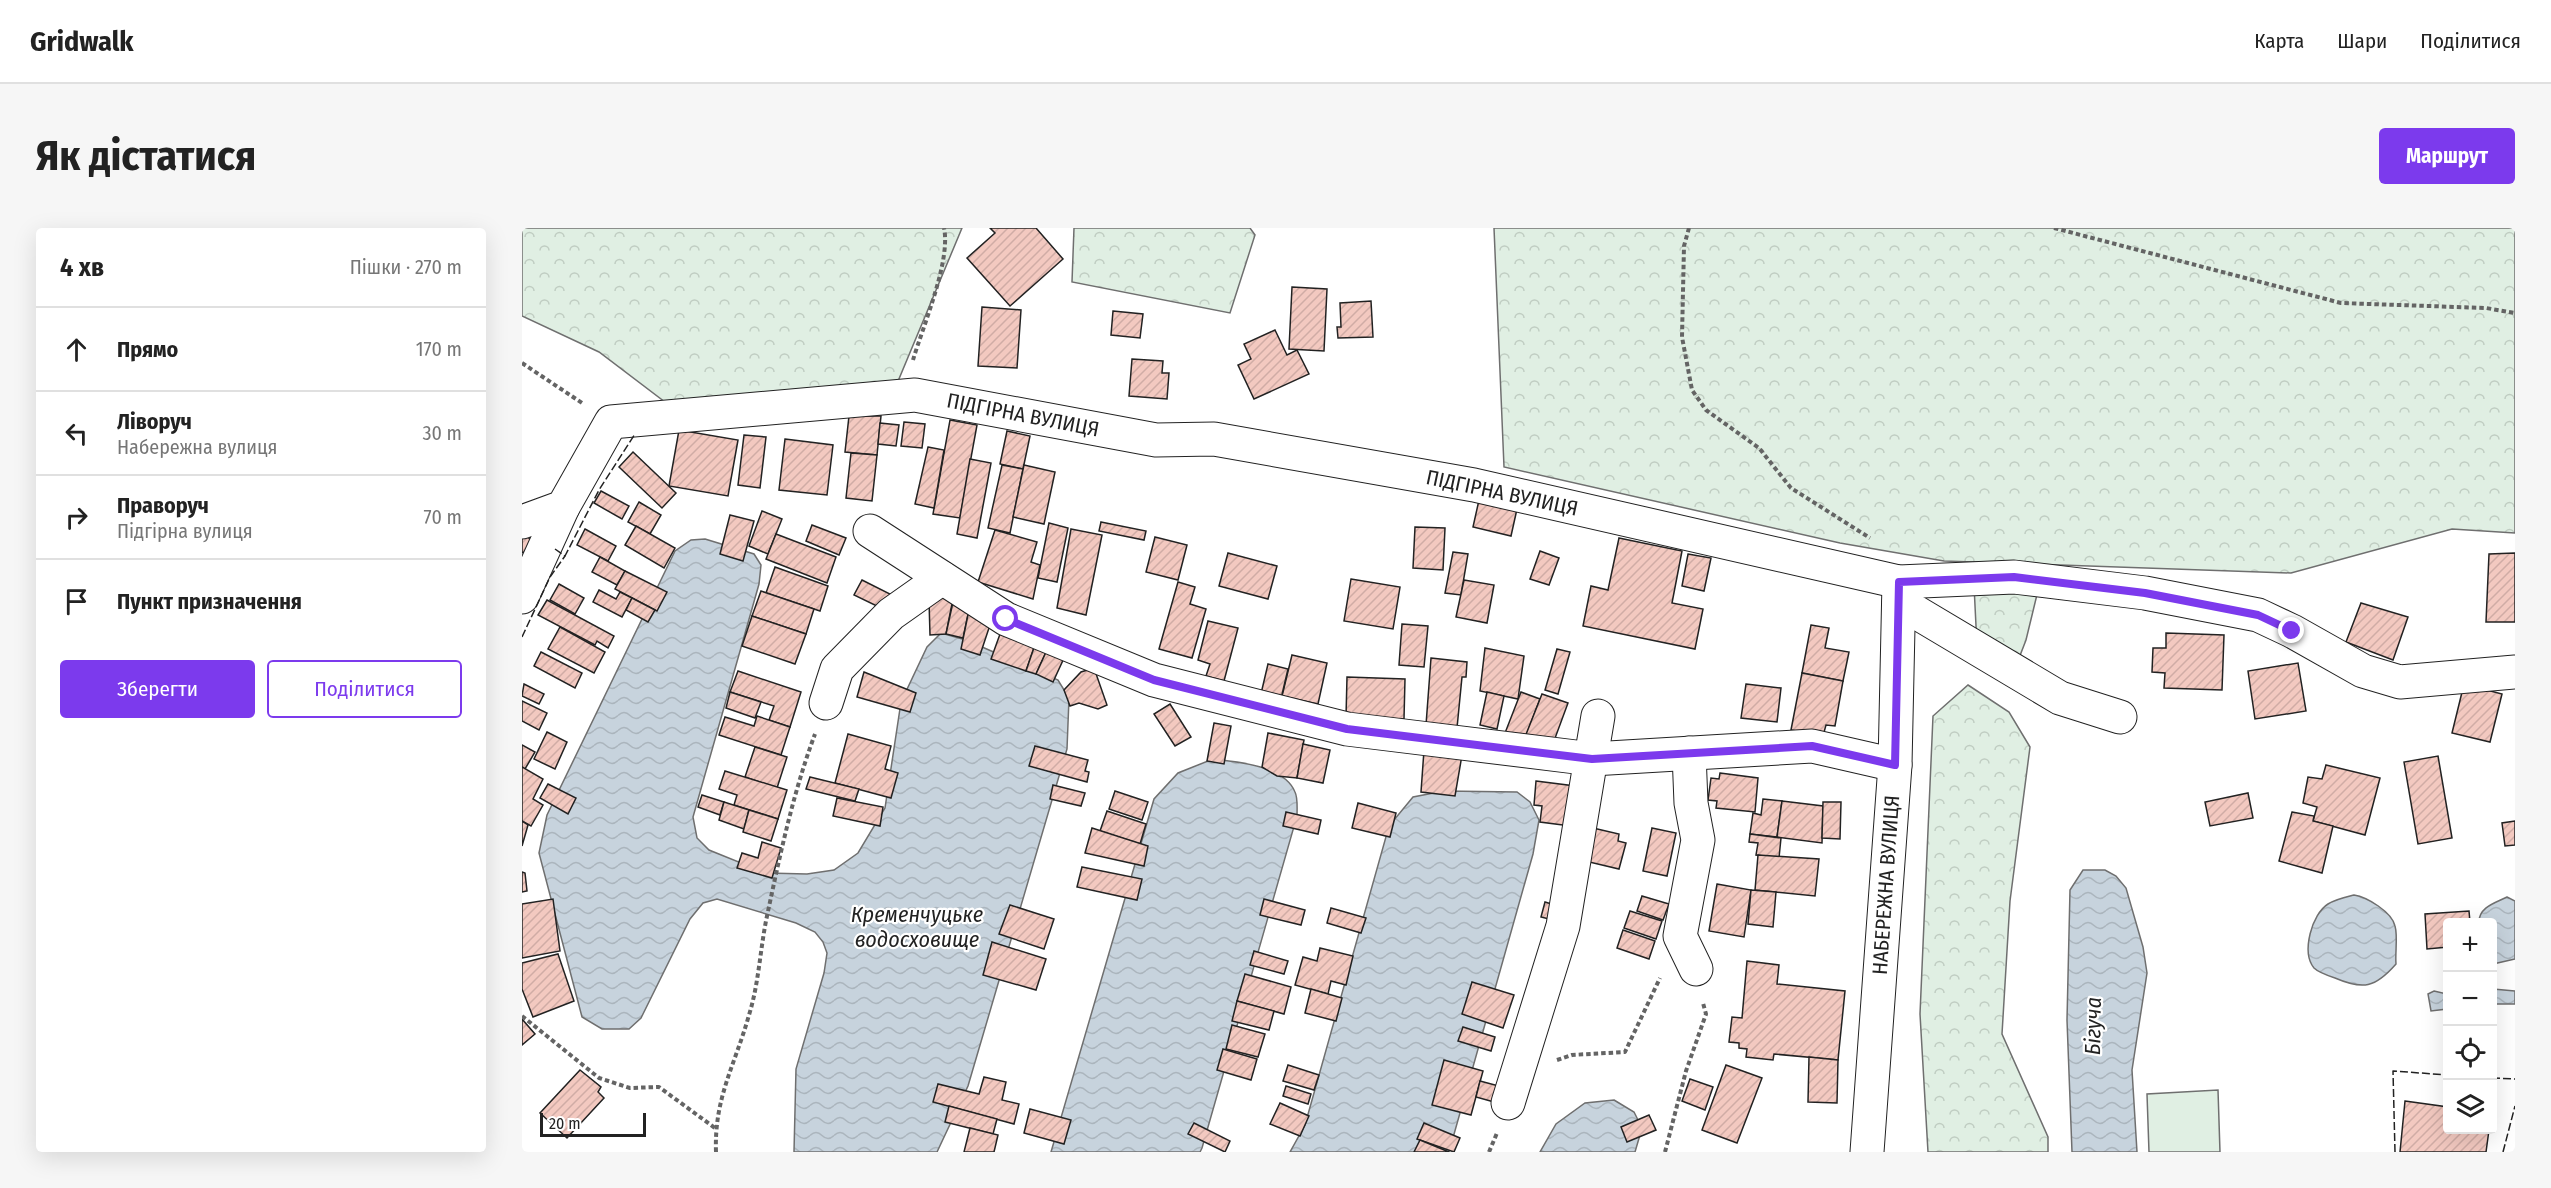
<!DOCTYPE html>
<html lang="uk">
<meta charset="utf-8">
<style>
body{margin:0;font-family:"Fira Sans Condensed",sans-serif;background:#f6f6f6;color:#222}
.controls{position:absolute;right:18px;bottom:18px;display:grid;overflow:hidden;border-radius:6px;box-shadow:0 6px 24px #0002}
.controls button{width:54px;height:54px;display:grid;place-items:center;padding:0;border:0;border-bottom:2px solid #e0e0e0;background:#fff;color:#222;font:30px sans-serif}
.scale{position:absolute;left:18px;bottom:15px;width:106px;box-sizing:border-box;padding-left:6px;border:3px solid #222;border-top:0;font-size:16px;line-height:21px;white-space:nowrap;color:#222;-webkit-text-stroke:4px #fff;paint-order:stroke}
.stop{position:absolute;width:18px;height:18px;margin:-14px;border:4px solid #7c3aed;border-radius:50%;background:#fff}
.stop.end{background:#7c3aed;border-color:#fff;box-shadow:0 2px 6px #0008}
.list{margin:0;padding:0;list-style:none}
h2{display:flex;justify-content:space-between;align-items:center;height:78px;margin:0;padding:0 24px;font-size:26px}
h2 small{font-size:20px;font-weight:400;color:#767676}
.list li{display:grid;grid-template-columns:39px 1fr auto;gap:18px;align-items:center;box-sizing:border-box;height:84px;padding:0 24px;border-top:2px solid #e0e0e0}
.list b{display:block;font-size:22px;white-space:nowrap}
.list p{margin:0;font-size:20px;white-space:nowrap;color:#767676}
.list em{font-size:20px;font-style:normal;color:#767676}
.actions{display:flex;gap:12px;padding:18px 24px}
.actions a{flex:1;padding:14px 0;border:2px solid #7c3aed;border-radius:6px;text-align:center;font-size:21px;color:#7c3aed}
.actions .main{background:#7c3aed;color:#fff}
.icon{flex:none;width:33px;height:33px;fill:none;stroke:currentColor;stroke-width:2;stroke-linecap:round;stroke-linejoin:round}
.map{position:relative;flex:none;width:1993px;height:924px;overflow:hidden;border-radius:6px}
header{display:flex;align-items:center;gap:36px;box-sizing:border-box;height:84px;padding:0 30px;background:#fff;border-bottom:2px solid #e0e0e0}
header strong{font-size:28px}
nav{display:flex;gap:33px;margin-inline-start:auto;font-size:21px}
.intro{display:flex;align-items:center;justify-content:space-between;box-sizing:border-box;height:144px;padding:0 36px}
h1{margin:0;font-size:42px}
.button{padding:15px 27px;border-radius:6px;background:#7c3aed;color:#fff;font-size:21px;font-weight:700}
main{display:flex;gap:36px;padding:0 36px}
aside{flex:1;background:#fff;border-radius:6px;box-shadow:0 6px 24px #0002}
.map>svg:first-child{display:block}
.grass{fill:#e0efe3;stroke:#6f6f6f;stroke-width:1.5}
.forest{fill:url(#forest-crowns);stroke:#6f6f6f;stroke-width:1.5}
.water{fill:url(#water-waves);stroke:#6f6f6f;stroke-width:1.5}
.building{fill:url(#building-hatch);stroke:#222;stroke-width:1.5}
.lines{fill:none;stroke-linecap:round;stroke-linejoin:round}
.minor-casing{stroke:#222;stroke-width:35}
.path{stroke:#646464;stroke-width:4;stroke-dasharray:4.5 3;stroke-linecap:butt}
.minor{stroke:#fff;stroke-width:33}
.fence{stroke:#222;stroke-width:1.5;stroke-dasharray:8 3;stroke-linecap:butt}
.route{stroke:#7c3aed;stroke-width:8}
.labels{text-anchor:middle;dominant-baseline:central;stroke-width:4.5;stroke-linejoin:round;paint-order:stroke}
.street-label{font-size:21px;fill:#222;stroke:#fff}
.water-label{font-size:22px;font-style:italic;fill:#222;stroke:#fff}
</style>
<header>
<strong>Gridwalk</strong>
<nav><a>Карта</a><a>Шари</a><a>Поділитися</a></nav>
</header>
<div class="intro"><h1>Як дістатися</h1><a class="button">Маршрут</a></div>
<main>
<aside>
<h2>4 хв<small>Пішки · 270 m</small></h2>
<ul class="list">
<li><svg class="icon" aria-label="ahead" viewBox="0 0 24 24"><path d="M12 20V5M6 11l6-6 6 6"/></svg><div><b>Прямо</b></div><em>170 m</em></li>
<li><svg class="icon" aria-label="left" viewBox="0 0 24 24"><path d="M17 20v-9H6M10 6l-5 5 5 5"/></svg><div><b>Ліворуч</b><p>Набережна вулиця</p></div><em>30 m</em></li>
<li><svg class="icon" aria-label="right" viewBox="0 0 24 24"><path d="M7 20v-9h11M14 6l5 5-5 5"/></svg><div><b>Праворуч</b><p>Підгірна вулиця</p></div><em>70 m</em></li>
<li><svg class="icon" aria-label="arrive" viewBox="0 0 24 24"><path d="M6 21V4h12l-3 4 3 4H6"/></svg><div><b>Пункт призначення</b></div></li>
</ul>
<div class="actions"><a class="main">Зберегти</a><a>Поділитися</a></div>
</aside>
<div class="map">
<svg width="1993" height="924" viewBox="0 0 1993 924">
<defs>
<pattern id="forest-crowns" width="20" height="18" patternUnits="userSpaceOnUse" patternTransform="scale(1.5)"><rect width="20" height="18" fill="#e0efe3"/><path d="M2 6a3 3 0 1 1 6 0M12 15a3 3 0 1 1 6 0" fill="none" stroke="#c0cdc2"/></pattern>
<pattern id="water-waves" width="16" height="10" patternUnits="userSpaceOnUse" patternTransform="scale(1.5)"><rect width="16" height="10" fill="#c7d3dd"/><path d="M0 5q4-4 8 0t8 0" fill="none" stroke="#abb5bd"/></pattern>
<pattern id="building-hatch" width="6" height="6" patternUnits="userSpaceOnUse" patternTransform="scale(1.5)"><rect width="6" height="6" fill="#f3c9c0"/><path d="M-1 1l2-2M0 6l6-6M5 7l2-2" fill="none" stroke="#d0aca5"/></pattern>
</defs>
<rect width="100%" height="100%" fill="#fff"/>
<!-- grass -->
<polygon class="grass" points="1696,862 1698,924 1627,924 1625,866"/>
<!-- forest -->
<g class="forest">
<polygon points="0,0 440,0 374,158 143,174 77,124 0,88"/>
<polygon points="552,0 728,0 733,7 708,85 550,54"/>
<polygon points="972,0 1993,0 1993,305 1930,301 1769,345 1422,333 1318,315 982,239"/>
<polygon points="1451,337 1520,346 1504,412 1492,443 1455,418"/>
<polygon points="1446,457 1487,484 1508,519 1488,673 1480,806 1526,909 1526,924 1406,924 1398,786 1411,488"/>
</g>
<!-- water -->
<g class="water">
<polygon points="183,311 232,326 239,337 237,356 171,589 175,610 187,622 244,645 285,646 312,642 336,625 363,580 379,474 405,419 419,405 444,412 536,452 547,470 545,521 446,858 415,924 272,924 274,841 302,745 305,725 301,714 293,704 274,695 195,671 181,675 168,691 119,790 107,801 80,801 60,789 17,625 25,587 153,323 169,312"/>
<path d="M 691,531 C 715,534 762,537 773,564 C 776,570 775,581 775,588 L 680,920 L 678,924 L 529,924 L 632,571 L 656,545 Z"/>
<polygon points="922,563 995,564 1008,574 1017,592 1011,626 927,924 768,924 783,897 867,598 891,569"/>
<polygon points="1561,642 1583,642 1594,648 1604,660 1621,719 1625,745 1610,842 1615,924 1550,924 1545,792 1548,662"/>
<path d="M 1832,667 C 1845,669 1870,684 1873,698 C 1876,708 1873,725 1874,736 C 1853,760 1841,762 1813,750 C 1807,748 1796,744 1792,740 C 1779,724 1790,686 1806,676 C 1814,671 1824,669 1832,667 Z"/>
<path d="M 1985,669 L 1993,673 L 1993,731 L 1971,736 L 1970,694 L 1957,694 C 1957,679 1973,675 1985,669 Z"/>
<polygon points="1971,761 1993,763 1993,776 1971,776"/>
<polygon points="1912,763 1925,766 1925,781 1909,783 1906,766"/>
<polygon points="1092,872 1112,884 1120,900 1113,924 1018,924 1034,896 1063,875"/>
</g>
<!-- building -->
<g class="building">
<polygon points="468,0 514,0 541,31 488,78 445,30 473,5"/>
<polygon points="770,59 805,61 802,123 767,121"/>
<polygon points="849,73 851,109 816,110 815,99 819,99 818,75"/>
<polygon points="460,79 499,82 495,140 456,138"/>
<polygon points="591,83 621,86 618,110 589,107"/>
<polygon points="753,102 765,127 775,122 787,146 732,171 716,137 729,131 722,116"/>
<polygon points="610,131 641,133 640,145 647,145 645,171 607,168"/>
<polygon points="327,188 359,188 355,227 323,224"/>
<polygon points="428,192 455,197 438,290 411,286"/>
<polygon points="382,194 403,196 400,220 379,218"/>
<polygon points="358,195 377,197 374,218 356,216"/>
<polygon points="157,202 216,212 206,268 147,258"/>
<polygon points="485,203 508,208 501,241 478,236"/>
<polygon points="222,207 244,209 238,260 216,257"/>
<polygon points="263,211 311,217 305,267 257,262"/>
<polygon points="406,219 422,222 412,280 393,276"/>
<polygon points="111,224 154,265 140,280 97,239"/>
<polygon points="329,225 355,227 350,273 324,270"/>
<polygon points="448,231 469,235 455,310 435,306"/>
<polygon points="480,237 501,241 488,305 466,300"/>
<polygon points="502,237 533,244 522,296 491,289"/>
<polygon points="79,263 107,278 100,291 72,275"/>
<polygon points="957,272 995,281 989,308 951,299"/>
<polygon points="117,274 139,287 128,306 106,294"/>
<polygon points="240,283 260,291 246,326 227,318"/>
<polygon points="208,287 232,293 221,333 198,326"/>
<polygon points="579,294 624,303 622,312 577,303"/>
<polygon points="527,295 546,300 535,354 516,350"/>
<polygon points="290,297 324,310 317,327 284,313"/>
<polygon points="114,298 153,320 142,340 103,317"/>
<polygon points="893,299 923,300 921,342 891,340"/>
<polygon points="63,301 94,318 86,333 55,317"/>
<polygon points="549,301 580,307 564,387 535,380"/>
<polygon points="473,302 515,314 509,334 518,337 511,371 456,354"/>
<polygon points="4,305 12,319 0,325 0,307"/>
<polygon points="254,306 314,329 305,355 244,331"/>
<polygon points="633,309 665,317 656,352 624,344"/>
<polygon points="1097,310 1160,323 1150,375 1181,381 1173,421 1061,398 1069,358 1086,362"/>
<polygon points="1018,323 1037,330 1027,357 1008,351"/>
<polygon points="931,324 946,326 939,367 923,365"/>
<polygon points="706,325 755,338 746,371 697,358"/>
<polygon points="1993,325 1993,394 1964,394 1967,326"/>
<polygon points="1166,326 1189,330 1182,363 1160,358"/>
<polygon points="78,329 103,343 95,357 70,344"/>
<polygon points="253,339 306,358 298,383 244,365"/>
<polygon points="103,343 145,364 135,383 93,361"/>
<polygon points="829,351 878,359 871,401 822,393"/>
<polygon points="340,352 368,366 361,381 332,367"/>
<polygon points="942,352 972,357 965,395 934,389"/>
<polygon points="656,354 673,359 668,376 684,381 670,430 637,421"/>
<polygon points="37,356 62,370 53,386 28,372"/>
<polygon points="77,362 94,371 98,364 110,370 100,389 71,374"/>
<polygon points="239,363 292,381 284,406 230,388"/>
<polygon points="419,369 431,371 424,406 408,407 407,372"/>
<polygon points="110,370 133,382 126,394 104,382"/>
<polygon points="25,372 92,408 86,420 75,413 73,417 16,387"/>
<polygon points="431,374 448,377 441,410 424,406"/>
<polygon points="1839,375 1886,389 1871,432 1824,414"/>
<polygon points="448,377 471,388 458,427 439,421"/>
<polygon points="230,388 284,406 273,436 220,418"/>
<polygon points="686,393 716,400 702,453 684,448 688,436 676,432"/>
<polygon points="482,395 516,408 504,443 469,431"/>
<polygon points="880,396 906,398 902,439 877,437"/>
<polygon points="1289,397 1307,400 1303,420 1327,424 1321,453 1280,445"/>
<polygon points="38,399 83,424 72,445 26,421"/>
<polygon points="1644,405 1702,407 1700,462 1642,460 1643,445 1630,444 1631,420 1644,420"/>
<polygon points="516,408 525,422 514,446 504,443"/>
<polygon points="963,420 1002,428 996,471 958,463"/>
<polygon points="1035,421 1048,424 1036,466 1023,462"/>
<polygon points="525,422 542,430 531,454 514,446"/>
<polygon points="19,424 60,445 53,460 12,438"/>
<polygon points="770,427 805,435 796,476 760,468"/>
<polygon points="909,430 945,434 944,449 940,449 935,500 904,497"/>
<polygon points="1776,435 1784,483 1733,491 1726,443"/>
<polygon points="746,436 766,441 758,475 738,470"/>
<polygon points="572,440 585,477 576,481 557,475 548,478 542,462 559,444"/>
<polygon points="216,443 279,464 268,499 247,492 252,478 208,464"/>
<polygon points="342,444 394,465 388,484 335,469"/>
<polygon points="1280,445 1321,453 1313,498 1304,497 1301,508 1269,502"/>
<polygon points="825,449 883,451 882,491 824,489"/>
<polygon points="2,456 22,466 17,476 0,468"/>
<polygon points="1224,456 1259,460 1255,494 1219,490"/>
<polygon points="1942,456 1980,466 1968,514 1930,505"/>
<polygon points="208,464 239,474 233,490 204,480"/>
<polygon points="965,464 982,468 975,501 958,497"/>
<polygon points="999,464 1018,471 1002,513 983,505"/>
<polygon points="1020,466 1046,475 1032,513 1003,509"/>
<polygon points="0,473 25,485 17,502 0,493"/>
<polygon points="648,476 669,509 653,518 632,486"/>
<polygon points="235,488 268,499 259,527 197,507 203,489 232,498"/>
<polygon points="692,495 709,498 702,536 685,533"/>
<polygon points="25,504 45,514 33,541 12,531"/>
<polygon points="746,505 782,512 775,550 755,548 740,539"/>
<polygon points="326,506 369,518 363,541 376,545 369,570 313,555"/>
<polygon points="781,516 808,522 801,555 775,550"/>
<polygon points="0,517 13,524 3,541 0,539"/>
<polygon points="513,518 566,532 563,543 567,544 565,554 507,538"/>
<polygon points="233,519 265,529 255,560 223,549"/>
<polygon points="902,522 940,527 933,568 899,564"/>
<polygon points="1916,528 1930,610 1896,616 1882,534"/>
<polygon points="1804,537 1858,550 1843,607 1791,593 1795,579 1781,575 1786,549 1800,551"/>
<polygon points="0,539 21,551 11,571 21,577 9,598 0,593"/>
<polygon points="203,543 265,562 256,591 212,577 215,567 197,561"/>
<polygon points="1198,545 1236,550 1233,584 1194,580 1195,573 1186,572 1189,550 1197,551"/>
<polygon points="288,549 337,561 333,573 284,561"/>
<polygon points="1014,553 1061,559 1056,599 1018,594 1020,578 1012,577"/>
<polygon points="26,556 54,570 46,586 18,570"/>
<polygon points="531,557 563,565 559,578 528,571"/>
<polygon points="593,563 626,574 620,592 587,581"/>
<polygon points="1726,565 1731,590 1688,598 1683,574"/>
<polygon points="180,567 202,574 198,587 176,579"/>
<polygon points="315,570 361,579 358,598 311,588"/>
<polygon points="1241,571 1260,573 1255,609 1228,606 1231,585 1239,587"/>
<polygon points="1260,573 1301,578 1300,615 1255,609"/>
<polygon points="202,574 227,582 222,601 197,592"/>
<polygon points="1301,574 1319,574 1318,611 1300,610"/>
<polygon points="836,575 874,585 868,609 830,600"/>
<polygon points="227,582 256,591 249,613 221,604"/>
<polygon points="585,583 624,596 618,616 578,603"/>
<polygon points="764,584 799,592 796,606 761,598"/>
<polygon points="1770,584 1792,588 1791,593 1811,598 1800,645 1757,633"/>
<polygon points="0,593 6,597 0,618"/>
<polygon points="1993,593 1993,617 1983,618 1980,595"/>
<polygon points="570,600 626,618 622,638 563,625"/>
<polygon points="1071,600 1097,606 1096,613 1104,615 1097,641 1063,633"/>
<polygon points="1130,600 1154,605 1145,648 1121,643"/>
<polygon points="1228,606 1259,610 1257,630 1234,627 1236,615 1227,614"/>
<polygon points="240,614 259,620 250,650 215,640 220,625 236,630"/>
<polygon points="1236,627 1297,631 1293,668 1233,662"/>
<polygon points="560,639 620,651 615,672 555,659"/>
<polygon points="0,644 3,645 5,663 0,664"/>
<polygon points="1195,656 1229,662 1222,709 1187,703"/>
<polygon points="1229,662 1254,664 1251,699 1226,696"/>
<polygon points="1120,668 1147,676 1141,692 1115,683"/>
<polygon points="31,671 38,723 0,730 0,676"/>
<polygon points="742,671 783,682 779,697 738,687"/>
<polygon points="1023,674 1043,680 1039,694 1019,689"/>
<polygon points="488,677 532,691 522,721 477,706"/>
<polygon points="809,680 844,690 839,705 805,695"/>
<polygon points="1108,683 1140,693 1134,711 1102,700"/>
<polygon points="1947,683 1948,694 1926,694 1926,719 1905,721 1903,686"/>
<polygon points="1101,702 1133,713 1127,731 1095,720"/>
<polygon points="470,714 524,731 514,762 461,747"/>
<polygon points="798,720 831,728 824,757 809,753 806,766 773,757 781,729 795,733"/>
<polygon points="732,723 766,733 762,746 728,737"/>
<polygon points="36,726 52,773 11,789 0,761 0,735"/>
<polygon points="1225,733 1257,737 1255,756 1323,763 1316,832 1252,826 1251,832 1224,829 1225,821 1217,820 1217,815 1207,814 1210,789 1220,790"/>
<polygon points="723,746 769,759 762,786 715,773"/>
<polygon points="950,754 992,767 981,800 940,786"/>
<polygon points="789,761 820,770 814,793 783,785"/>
<polygon points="715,773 752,783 747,802 710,793"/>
<polygon points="0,791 13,806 0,817"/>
<polygon points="710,797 743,806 736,829 704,821"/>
<polygon points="941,799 973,809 969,823 936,813"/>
<polygon points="701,821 735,831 729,852 695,842"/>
<polygon points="1287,829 1316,832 1315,875 1286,874"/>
<polygon points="922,832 961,843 949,887 910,877"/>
<polygon points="766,837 797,847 792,862 761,853"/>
<polygon points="1204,837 1240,850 1215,915 1180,902"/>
<polygon points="58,842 79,859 76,864 82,870 45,910 18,885"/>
<polygon points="462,849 484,854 480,872 497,876 492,896 411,874 416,856 457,866"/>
<polygon points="1168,851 1191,859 1183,882 1160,873"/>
<polygon points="958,853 988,861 983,877 954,869"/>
<polygon points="764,858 789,866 786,876 761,868"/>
<polygon points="1883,873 1926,879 1926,902 1967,902 1964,924 1878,924"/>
<polygon points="758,875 787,888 778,908 748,896"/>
<polygon points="427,878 475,891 471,906 423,894"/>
<polygon points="508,881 549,892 542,916 502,905"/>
<polygon points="1127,887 1134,902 1105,914 1099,899"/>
<polygon points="672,895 708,913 703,924 666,906"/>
<polygon points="902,895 938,910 932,924 895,911"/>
<polygon points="448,900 476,907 472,924 442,924"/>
<polygon points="898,912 927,924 892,924"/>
</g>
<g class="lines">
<defs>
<g id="minor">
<polyline points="0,294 41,279 89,194 393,167 634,212 692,211 952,257 1377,354 1492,349 1623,365 1736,387 1770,403 1841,443 1878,454 1993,444"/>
<polyline points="348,303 484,391 632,452 825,501 1070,531 1290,518 1373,537"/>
<polyline points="0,369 41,279"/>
<polyline points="1377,374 1538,470 1598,489"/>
<polyline points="304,475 315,441 369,386 420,350"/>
<polyline points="1167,525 1169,575 1176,612 1158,708 1174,741"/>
<polyline points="986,875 1041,698 1076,488"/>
<polyline points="1345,924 1373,537 1377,354"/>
</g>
</defs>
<!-- minor casing -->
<use href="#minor" class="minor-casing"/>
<!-- path -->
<g class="path">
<polyline points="1167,0 1162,18 1160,109 1170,162 1184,182 1237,220 1269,260 1348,310"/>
<polyline points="1532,0 1819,75 1964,80 1993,85"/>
<path d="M 391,132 C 401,98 429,33 422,0"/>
<polyline points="0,135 60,175"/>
<polyline points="0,788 77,850 108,860 137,859 193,900"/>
<polyline points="1035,832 1050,827 1103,824 1138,750"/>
<path d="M 194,924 C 192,870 213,837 227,787 C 237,755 238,721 245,688 C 258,627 271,565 293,506"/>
<polyline points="967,924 975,905"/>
<polyline points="1143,924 1164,843 1184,786 1181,775"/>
</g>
<!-- minor -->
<use href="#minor" class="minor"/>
<!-- fence -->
<g class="fence">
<polyline points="33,321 43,328 77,262 113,206"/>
<polyline points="0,409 28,349 43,328"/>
<polyline points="1970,850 1993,851"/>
<polyline points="1873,924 1871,843 1926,847"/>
<polyline points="1981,924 1993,878"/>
</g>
</g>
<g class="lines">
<!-- route -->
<polyline class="route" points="484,391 632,452 825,501 1070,531 1290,518 1373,537 1377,354 1492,349 1623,365 1736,387 1770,403"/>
</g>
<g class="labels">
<!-- street labels -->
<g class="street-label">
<text transform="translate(501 187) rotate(11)">ПІДГІРНА ВУЛИЦЯ</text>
<text transform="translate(980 265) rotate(12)">ПІДГІРНА ВУЛИЦЯ</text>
<text transform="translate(1364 657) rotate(-86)">НАБЕРЕЖНА ВУЛИЦЯ</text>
</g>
<!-- water labels -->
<g class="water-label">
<text x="395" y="686">Кременчуцьке<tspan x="395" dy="25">водосховище</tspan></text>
<text transform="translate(1571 798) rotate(-89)">Бігуча</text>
</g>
</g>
</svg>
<div class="controls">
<button>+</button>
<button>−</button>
<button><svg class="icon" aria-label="locate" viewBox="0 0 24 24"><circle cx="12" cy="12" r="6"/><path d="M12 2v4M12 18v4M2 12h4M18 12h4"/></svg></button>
<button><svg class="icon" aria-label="layers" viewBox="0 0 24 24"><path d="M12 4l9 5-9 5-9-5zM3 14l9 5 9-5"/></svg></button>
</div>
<div class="scale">20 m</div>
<div class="stop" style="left:484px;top:391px"></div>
<div class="stop end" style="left:1770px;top:403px"></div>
</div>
</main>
